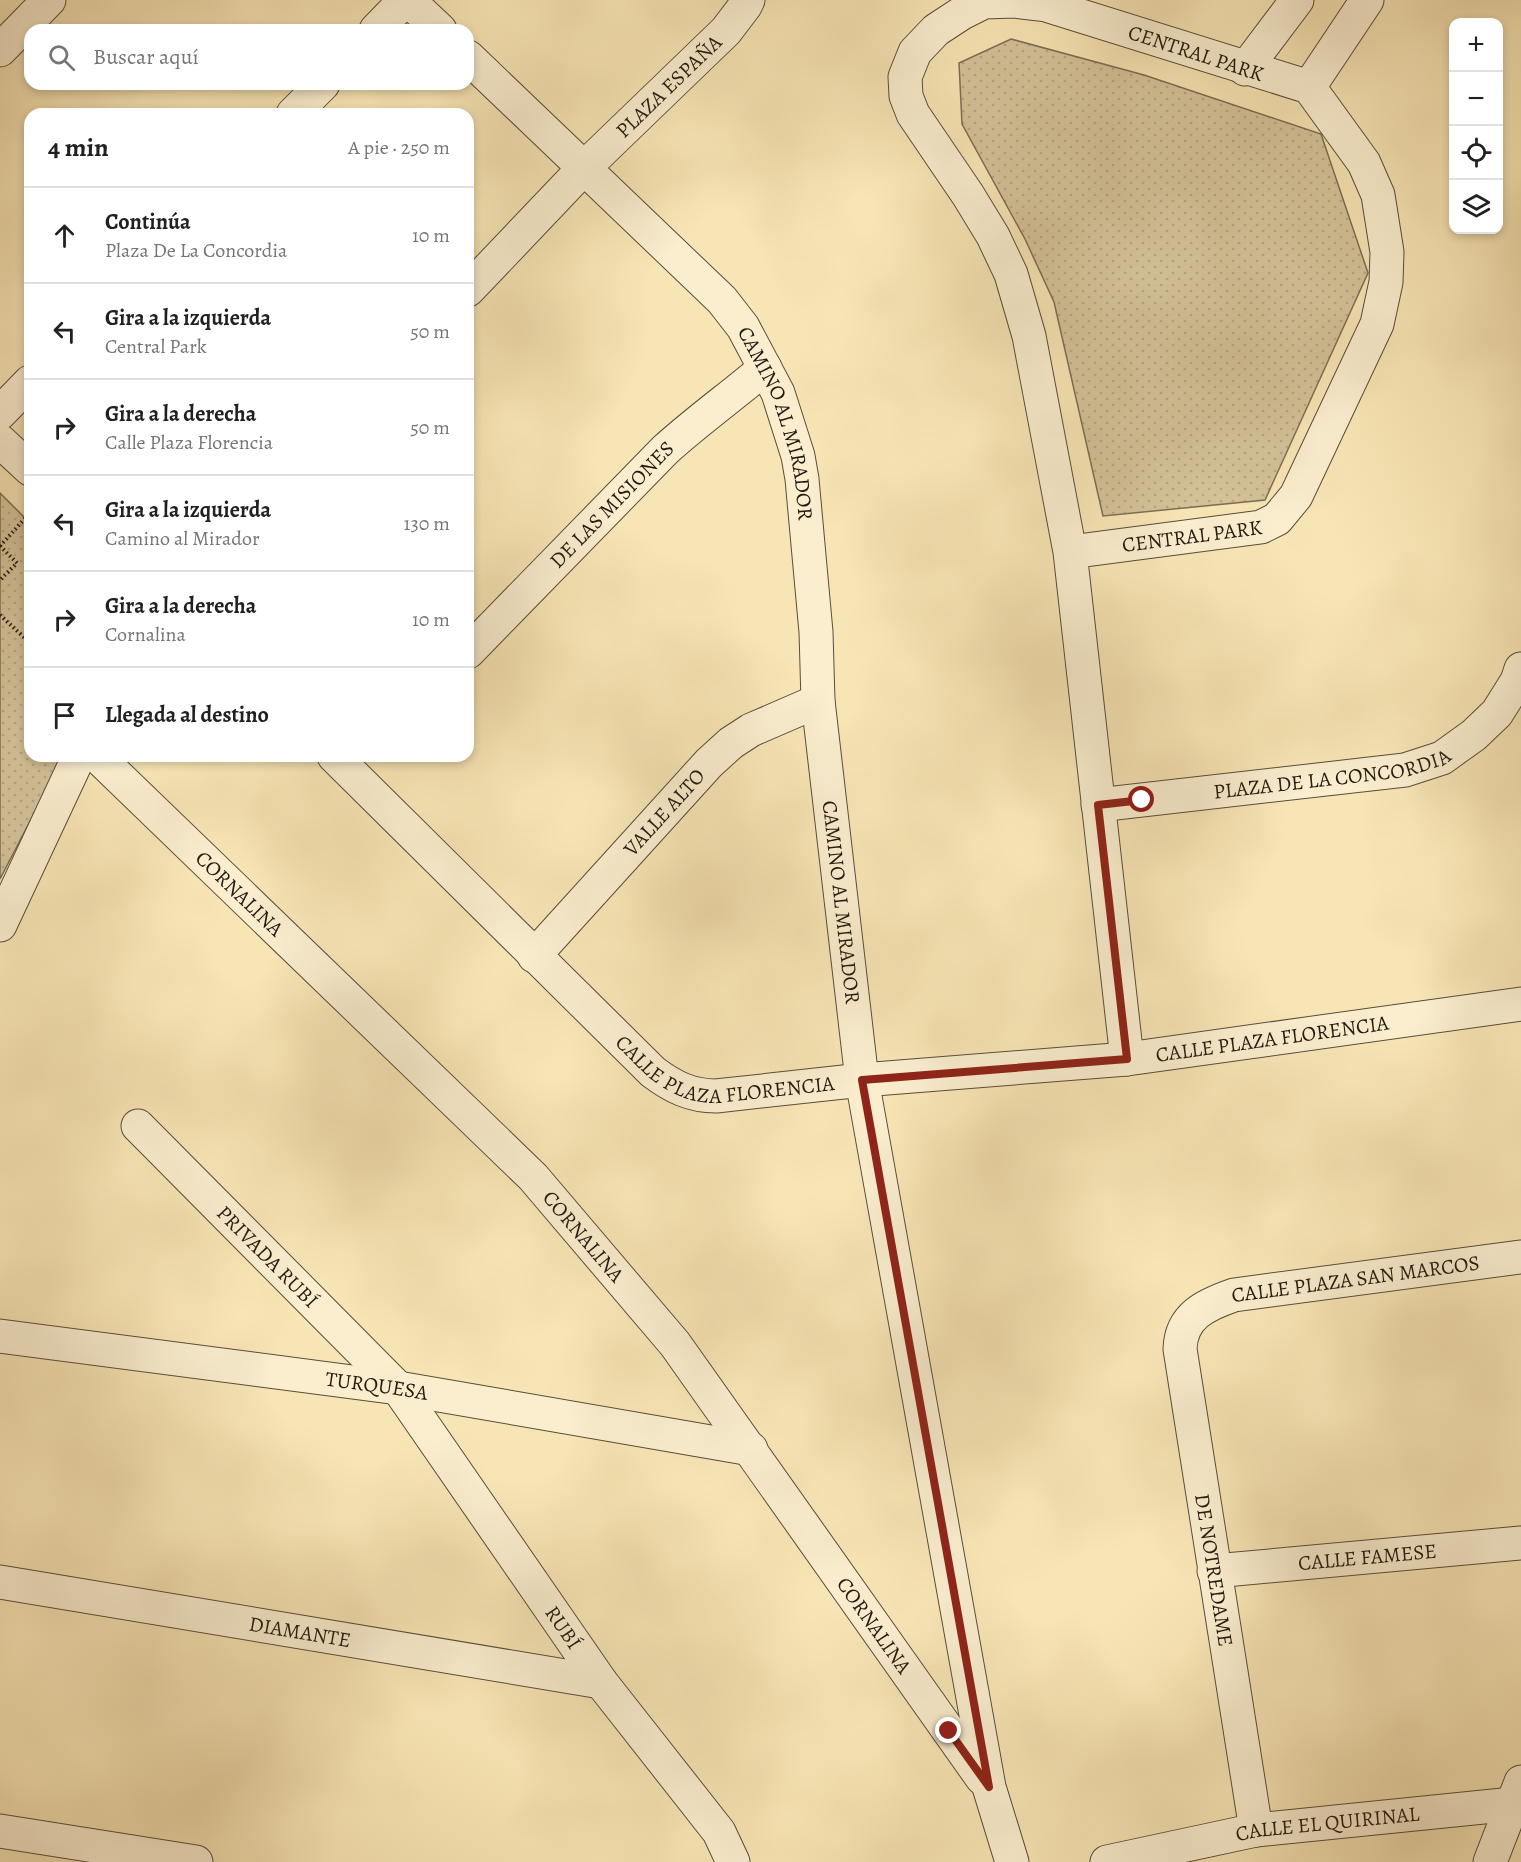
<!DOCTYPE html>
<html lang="es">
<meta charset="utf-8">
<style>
body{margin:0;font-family:Alegreya,serif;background:#f2f2f2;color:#202124}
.controls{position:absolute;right:18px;top:18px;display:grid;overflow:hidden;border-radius:12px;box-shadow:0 3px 9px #0003}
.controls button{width:54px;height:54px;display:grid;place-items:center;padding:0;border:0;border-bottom:2px solid #e0e0e0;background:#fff;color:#202124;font:30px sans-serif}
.stop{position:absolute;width:18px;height:18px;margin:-14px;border:4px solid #8f2418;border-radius:50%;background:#fff}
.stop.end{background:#8f2418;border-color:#fff;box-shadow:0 2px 6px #0008}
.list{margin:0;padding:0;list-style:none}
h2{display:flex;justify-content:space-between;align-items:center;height:78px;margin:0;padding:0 24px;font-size:26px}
h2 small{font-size:20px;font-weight:400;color:#757577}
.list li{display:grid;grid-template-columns:39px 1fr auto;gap:18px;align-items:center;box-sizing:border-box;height:96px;padding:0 24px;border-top:2px solid #e0e0e0}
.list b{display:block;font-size:22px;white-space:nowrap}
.list p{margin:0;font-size:20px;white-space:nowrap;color:#757577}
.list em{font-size:20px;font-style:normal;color:#757577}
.icon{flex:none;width:33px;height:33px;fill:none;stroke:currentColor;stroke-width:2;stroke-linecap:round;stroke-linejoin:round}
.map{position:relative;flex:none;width:1521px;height:1862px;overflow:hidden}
.search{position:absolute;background:#fff;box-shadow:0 3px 9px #0003;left:24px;top:24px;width:450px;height:66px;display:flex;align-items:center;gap:15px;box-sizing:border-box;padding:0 21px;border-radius:18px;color:#757577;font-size:22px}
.panel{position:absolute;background:#fff;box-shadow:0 3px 9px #0003;left:24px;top:108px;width:450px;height:654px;border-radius:18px}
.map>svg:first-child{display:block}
.park{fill:url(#park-dots);stroke:#7c6e55;stroke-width:1.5}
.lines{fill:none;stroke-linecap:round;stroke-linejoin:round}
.minor-casing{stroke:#594d3a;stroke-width:35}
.path{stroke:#241a11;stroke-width:4;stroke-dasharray:1.5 3;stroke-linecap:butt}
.minor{stroke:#faeecf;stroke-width:33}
.route{stroke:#8f2418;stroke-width:8}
.labels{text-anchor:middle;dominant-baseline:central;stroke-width:6;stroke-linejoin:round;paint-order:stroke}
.street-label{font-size:21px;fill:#241a11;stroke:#faeecf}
</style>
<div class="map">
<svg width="1521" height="1862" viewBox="0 0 1521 1862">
<defs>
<pattern id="park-dots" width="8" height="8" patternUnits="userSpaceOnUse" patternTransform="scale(1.5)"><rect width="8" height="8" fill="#d4c299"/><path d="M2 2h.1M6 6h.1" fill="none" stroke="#b6a683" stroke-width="1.8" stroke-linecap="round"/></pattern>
</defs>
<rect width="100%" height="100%" fill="#f8e5b5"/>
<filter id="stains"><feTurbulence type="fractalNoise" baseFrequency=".00333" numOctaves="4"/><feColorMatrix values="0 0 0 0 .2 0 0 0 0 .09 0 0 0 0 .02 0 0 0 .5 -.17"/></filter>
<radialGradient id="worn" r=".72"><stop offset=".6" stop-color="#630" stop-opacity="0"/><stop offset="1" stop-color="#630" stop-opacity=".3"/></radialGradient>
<!-- park -->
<g class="park">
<polygon points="1011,39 1144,75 1321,134 1368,273 1265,500 1103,516 1054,302 1025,239 962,124 959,63"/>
<polygon points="0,493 30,523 30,756 64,756 0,879"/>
</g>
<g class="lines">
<defs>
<g id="minor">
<polyline points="408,0 440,30"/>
<polyline points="376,30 405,0"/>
<polyline points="0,50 49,0"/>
<path id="s1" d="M 468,57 L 722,300 L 743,327 L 778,393 L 798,456 L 802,479 L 816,632 L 818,701 L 862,1080 L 989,1787 L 1012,1862"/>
<polyline points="1245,69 1297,0"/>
<polyline points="1309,87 1367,0"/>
<polyline points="293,114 323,84"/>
<path id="s2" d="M 468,290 L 585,167 L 726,31 L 745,6 L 748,0"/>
<polyline points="0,413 30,382"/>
<polyline points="0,441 30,469"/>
<path id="s3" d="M 1070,552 L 1261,527 L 1277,519 L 1296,496 L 1377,324 L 1386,282 L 1387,252 L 1378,195 L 1364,163 L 1309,87 L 1046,5 L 1014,1 L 984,2 L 962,13 L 936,30 L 915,52 L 905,77 L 906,96 L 913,114 L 968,195 L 993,236 L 1011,274 L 1029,336 L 1070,552 L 1127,1059"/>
<path id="s4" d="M 468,652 L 665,450 C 697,421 732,396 765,368"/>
<path id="s5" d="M 97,756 L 533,1177 L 675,1344 L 982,1778"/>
<path id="s6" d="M 334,756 L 653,1072 C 673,1087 691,1096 716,1096 L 862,1080 L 1127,1059 L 1521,1004"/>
<path id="s7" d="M 1098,805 L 1405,770 L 1442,758 L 1474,735 L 1497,713 L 1517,681 L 1521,669"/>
<polyline points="0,925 79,756"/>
<path id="s8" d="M 534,956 L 709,763 L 731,743 L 751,730 L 818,701"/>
<path id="s9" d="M 138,1126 L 398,1388 L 601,1682 L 719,1832 L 733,1862"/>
<path id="s10" d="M 0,1336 L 398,1388 L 751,1449"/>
<path id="s11" d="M 1214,1571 L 1521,1543"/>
<path id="s12" d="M 0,1582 L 601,1682"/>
<path id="s13" d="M 1256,1830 L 1180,1349 C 1181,1316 1205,1305 1234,1295 L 1520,1257"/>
<polyline points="0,1831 196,1862"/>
<path id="s14" d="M 1107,1862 L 1256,1830 L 1513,1804"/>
<polyline points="1490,1862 1521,1782"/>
</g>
</defs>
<!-- minor casing -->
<use href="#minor" class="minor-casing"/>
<!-- path -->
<g class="path">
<polyline points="0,546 17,563 0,580"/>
<polyline points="0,546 30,513"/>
<polyline points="0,615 30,643"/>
</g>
<!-- minor -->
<use href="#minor" class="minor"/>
</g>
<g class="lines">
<!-- route -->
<polyline class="route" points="949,1731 989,1787 862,1080 1127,1059 1098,805 1142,800"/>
</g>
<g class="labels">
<!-- street labels -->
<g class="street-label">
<text transform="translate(1196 53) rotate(18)">CENTRAL PARK</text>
<text stroke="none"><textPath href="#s2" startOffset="286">PLAZA ESPAÑA</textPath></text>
<text stroke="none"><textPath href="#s1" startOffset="489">CAMINO AL MIRADOR</textPath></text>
<text stroke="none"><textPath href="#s4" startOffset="206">DE LAS MISIONES</textPath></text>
<text stroke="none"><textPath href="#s3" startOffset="123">CENTRAL PARK</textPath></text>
<text stroke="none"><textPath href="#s7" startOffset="236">PLAZA DE LA CONCORDIA</textPath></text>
<text stroke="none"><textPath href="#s8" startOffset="194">VALLE ALTO</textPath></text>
<text stroke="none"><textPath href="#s5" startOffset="198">CORNALINA</textPath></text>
<text stroke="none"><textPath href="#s1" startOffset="975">CAMINO AL MIRADOR</textPath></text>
<text stroke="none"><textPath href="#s6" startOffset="1077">CALLE PLAZA FLORENCIA</textPath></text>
<text stroke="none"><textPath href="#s6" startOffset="519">CALLE PLAZA FLORENCIA</textPath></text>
<text stroke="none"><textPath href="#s5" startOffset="684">CORNALINA</textPath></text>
<text stroke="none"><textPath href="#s9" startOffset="184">PRIVADA RUBÍ</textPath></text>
<text stroke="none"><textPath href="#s13" startOffset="692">CALLE PLAZA SAN MARCOS</textPath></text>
<text stroke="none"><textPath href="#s10" startOffset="380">TURQUESA</textPath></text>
<text stroke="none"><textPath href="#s11" startOffset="154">CALLE FAMESE</textPath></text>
<text transform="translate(1214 1570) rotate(81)">DE NOTREDAME</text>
<text stroke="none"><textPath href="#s5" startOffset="1170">CORNALINA</textPath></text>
<text stroke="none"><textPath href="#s9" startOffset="660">RUBÍ</textPath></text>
<text stroke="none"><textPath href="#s12" startOffset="304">DIAMANTE</textPath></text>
<text stroke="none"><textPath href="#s14" startOffset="224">CALLE EL QUIRINAL</textPath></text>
</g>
</g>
<rect width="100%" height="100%" filter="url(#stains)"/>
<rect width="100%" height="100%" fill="url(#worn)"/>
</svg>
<div class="controls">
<button>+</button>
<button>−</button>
<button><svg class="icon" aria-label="locate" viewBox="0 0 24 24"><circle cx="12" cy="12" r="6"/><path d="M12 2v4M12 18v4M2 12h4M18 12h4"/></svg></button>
<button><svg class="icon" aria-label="layers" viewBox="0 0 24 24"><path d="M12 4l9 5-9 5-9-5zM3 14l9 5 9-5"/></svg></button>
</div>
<div class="stop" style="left:1142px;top:800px"></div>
<div class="stop end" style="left:949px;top:1731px"></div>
<div class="search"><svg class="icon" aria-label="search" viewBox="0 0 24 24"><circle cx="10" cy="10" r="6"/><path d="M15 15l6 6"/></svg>Buscar aquí</div>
<section class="panel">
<h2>4 min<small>A pie · 250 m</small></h2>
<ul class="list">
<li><svg class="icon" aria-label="ahead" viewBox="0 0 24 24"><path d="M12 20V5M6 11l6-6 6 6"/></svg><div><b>Continúa</b><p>Plaza De La Concordia</p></div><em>10 m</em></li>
<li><svg class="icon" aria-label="left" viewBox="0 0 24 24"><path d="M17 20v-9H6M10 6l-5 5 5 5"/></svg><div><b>Gira a la izquierda</b><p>Central Park</p></div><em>50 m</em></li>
<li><svg class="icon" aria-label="right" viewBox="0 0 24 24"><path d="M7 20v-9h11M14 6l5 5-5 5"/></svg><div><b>Gira a la derecha</b><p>Calle Plaza Florencia</p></div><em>50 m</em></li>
<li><svg class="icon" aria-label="left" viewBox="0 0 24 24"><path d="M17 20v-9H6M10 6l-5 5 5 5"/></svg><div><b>Gira a la izquierda</b><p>Camino al Mirador</p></div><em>130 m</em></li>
<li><svg class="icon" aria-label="right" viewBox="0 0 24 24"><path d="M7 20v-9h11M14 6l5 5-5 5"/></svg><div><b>Gira a la derecha</b><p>Cornalina</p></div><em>10 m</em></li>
<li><svg class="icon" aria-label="arrive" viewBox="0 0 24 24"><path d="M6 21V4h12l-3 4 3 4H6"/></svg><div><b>Llegada al destino</b></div></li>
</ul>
</section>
</div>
